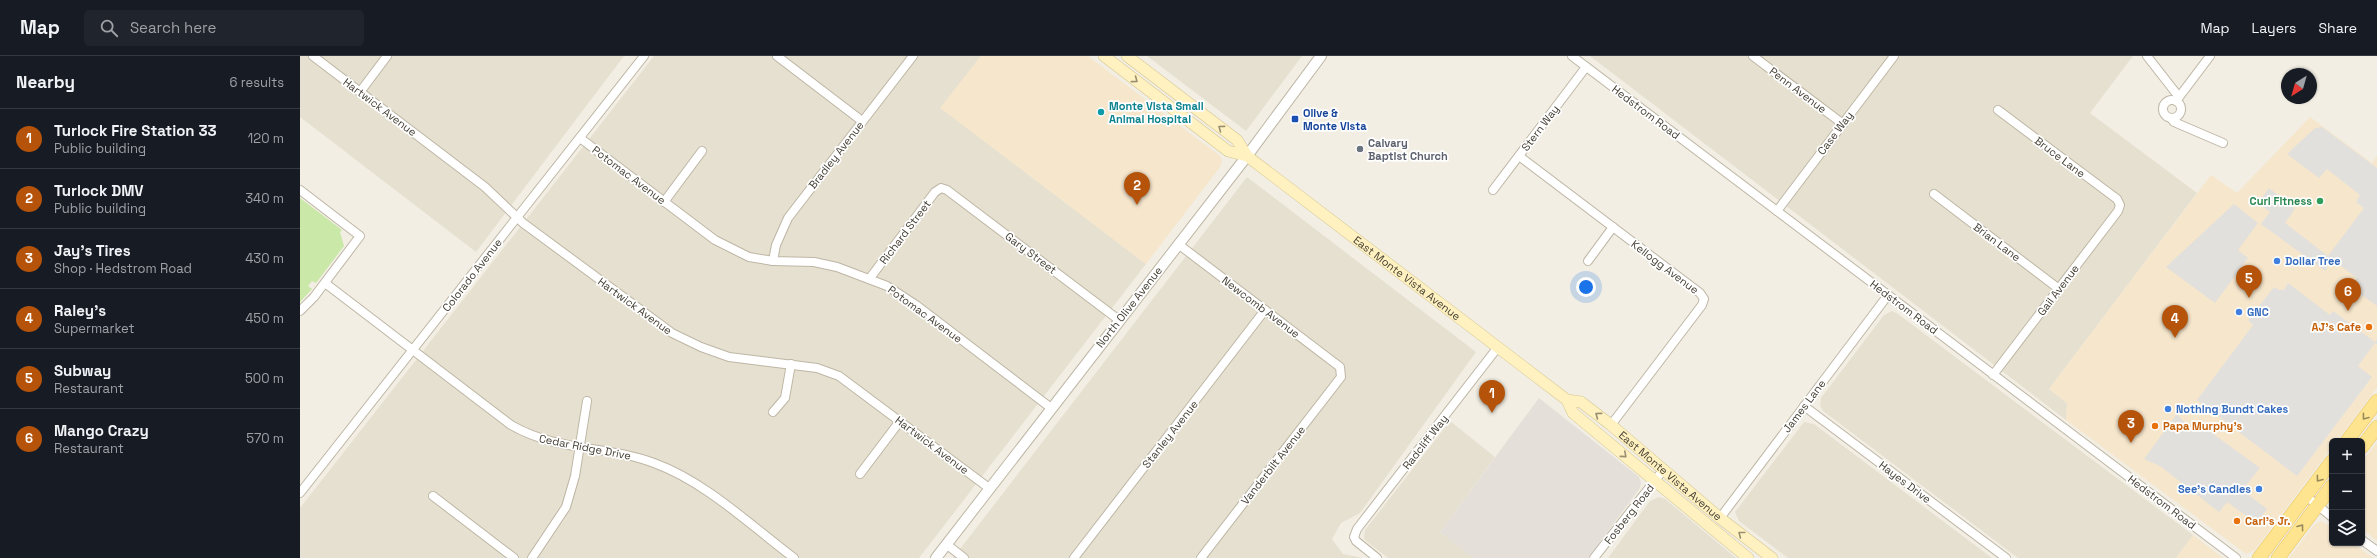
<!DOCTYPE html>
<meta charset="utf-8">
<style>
body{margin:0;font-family:"Space Grotesk",sans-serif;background:#20242c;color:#f1f3f6}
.controls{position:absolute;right:12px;bottom:12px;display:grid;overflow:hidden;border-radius:6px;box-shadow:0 1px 3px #0004}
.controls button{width:36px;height:36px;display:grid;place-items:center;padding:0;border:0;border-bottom:1px solid #363941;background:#171b24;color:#f1f3f6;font:20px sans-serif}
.compass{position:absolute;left:1981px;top:12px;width:36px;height:36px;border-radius:50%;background:#171b24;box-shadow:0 1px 3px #0004;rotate:217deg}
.you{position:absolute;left:1286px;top:231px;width:14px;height:14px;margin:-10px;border:3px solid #fff;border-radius:50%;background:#1a73e8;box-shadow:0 0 0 6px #1a73e833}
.badge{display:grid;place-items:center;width:26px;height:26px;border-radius:50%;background:#b45309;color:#fff;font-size:13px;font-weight:700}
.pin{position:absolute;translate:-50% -33px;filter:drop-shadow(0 1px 2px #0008)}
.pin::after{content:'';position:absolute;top:21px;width:14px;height:12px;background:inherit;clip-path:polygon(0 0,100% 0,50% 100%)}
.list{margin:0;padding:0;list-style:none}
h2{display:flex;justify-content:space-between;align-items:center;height:52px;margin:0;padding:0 16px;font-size:17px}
h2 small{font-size:13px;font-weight:400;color:#9ea1a6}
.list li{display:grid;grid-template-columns:26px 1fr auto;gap:12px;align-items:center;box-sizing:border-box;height:60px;padding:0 16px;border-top:1px solid #363941}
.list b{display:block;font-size:15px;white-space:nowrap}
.list p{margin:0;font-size:13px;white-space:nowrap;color:#9ea1a6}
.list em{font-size:13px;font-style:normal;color:#9ea1a6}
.icon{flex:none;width:22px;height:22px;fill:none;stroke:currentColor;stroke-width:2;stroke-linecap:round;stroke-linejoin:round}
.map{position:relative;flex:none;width:2077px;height:502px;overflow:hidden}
header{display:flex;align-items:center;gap:24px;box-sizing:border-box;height:56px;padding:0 20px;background:#171b24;border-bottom:1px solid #363941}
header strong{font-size:19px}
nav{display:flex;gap:22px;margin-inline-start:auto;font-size:14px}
.search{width:280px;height:36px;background:#20242c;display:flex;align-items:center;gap:10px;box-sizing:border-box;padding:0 14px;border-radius:6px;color:#9ea1a6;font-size:15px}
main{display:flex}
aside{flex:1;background:#171b24}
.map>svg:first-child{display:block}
.residential{fill:#e6e0d0}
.commercial{fill:#f6e6cc}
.industrial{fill:#e4dfd8}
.green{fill:#cae9a9}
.parking{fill:#e2e0dc}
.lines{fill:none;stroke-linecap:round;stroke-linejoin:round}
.minor-casing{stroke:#beb6a5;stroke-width:10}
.tertiary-casing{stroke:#beb6a5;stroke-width:12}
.secondary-casing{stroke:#d4c590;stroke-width:12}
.primary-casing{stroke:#e8c35b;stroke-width:14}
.minor{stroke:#fff;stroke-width:8}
.tertiary{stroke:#fff;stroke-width:10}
.secondary{stroke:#fff2c0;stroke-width:11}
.primary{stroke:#ffe48f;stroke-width:13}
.oneway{stroke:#988f72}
.oneway2{stroke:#98895c}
.culture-dot{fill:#0f9aa8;stroke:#fff;stroke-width:1.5}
.transit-dot{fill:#1a4fb4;stroke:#fff;stroke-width:1.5}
.worship-dot{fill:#6b7280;stroke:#fff;stroke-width:1.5}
.leisure-dot{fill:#2e9e5b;stroke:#fff;stroke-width:1.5}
.shop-dot{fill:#3f7fe0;stroke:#fff;stroke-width:1.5}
.food-dot{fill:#e8710a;stroke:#fff;stroke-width:1.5}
.labels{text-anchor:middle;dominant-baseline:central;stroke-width:3.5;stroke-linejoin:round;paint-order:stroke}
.street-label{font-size:11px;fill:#443e33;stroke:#fff}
.culture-label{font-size:11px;font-weight:bold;fill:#0d838f;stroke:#fff;text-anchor:start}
.transit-label{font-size:11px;font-weight:bold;fill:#164399;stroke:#fff;text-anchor:start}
.worship-label{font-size:11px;font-weight:bold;fill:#5b616d;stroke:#fff;text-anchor:start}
.leisure-label{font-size:11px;font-weight:bold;fill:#27864d;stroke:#fff;text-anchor:end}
.shop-label{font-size:11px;font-weight:bold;fill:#366cbe;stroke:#fff;text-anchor:start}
.food-label{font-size:11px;font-weight:bold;fill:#c56008;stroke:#fff;text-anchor:start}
</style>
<header>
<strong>Map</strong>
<div class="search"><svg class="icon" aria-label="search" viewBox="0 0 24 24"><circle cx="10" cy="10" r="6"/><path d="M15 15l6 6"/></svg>Search here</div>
<nav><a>Map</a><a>Layers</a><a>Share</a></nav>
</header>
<main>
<aside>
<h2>Nearby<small>6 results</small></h2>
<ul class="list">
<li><span class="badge">1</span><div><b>Turlock Fire Station 33</b><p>Public building</p></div><em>120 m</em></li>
<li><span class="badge">2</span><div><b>Turlock DMV</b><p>Public building</p></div><em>340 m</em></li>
<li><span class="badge">3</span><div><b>Jay's Tires</b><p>Shop · Hedstrom Road</p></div><em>430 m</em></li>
<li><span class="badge">4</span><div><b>Raley's</b><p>Supermarket</p></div><em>450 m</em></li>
<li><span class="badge">5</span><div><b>Subway</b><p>Restaurant</p></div><em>500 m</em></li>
<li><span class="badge">6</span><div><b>Mango Crazy</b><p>Restaurant</p></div><em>570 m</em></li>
</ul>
</aside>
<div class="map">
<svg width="2077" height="502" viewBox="0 0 2077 502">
<rect width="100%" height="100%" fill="#f2eee3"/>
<!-- residential -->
<g class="residential">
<polygon points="0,0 324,0 176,196 0,61"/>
<polygon points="354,0 681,0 641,52 846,208 619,502 0,502 0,452"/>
<polygon points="847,0 1002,0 946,75"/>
<polygon points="1290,0 1833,0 1790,57 1897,137 1749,333 1767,347 1766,364"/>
<polygon points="947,121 1176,296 1060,457 1041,467 1032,483 1043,498 1063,502 653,502"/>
<polygon points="1592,255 1598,258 1893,479 1876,502 1718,502 1523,355 1520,349 1521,342 1584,259"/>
<polygon points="1150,365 1195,401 1140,476 1174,502 1088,502 1066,485 1064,482 1065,474"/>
<polygon points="1504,366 1514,368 1692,502 1488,502 1439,465 1435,456"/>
<polygon points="1359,441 1365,443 1436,502 1308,502 1350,445"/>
</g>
<!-- commercial -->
<g class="commercial">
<polygon points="681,0 788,0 920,100 922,105 920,111 846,208 640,52"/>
<polygon points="2010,61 2072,107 2077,100 2077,332 2037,385 2032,385 2032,391 1955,494 1946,498 1766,364 1767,347 1749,333 1911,119 1937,137"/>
<polygon points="2077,386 2077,485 2062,473 2062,406"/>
<polygon points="2021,465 2032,471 2032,487 2053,487 2073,502 1989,502 2014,469"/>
<polygon points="1893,479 1923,502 1876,502"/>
</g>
<!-- industrial -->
<polygon class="industrial" points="1239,342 1339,421 1341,426 1340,432 1288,502 1174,502 1140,476"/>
<!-- green -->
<polygon class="green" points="0,142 42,174 40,176 44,190 16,227 12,225 8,230 12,233 0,246"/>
<!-- parking -->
<g class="parking">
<polygon points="2022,71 2077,112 2077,250 2050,231 2057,222 2033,204 2025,215 1961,168 1970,156 1958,147 1969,132 1995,153 1985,167 2028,200 2064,152 2056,146 2060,139 2027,113 2019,122 1987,98 2015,72"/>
<polygon points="1934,148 1958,167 1938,194 1948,202 1915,247 1866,211"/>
<polygon points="1988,227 2030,259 2033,255 2075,286 2077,283 2077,288 2075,287 2058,310 2072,321 1997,420 1897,344 1953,269 1948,264 1974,231 1979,234 1984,234"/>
<polygon points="1877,358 1891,373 1897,366 1960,412 1943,433 1937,430 1967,453 1956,467 1927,446 1919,456 1860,410 1844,403"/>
</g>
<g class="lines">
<defs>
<g id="minor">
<polyline points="13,0 185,131 223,167 372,277 401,291 429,301 517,312 539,320 689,432"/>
<polyline points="477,0 562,65"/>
<polyline points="1272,0 1936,502"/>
<polyline points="1453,0 1543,68"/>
<polyline points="1847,0 1879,41"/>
<polyline points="60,36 87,0"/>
<circle cx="1872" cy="53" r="9"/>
<polyline points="1876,45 1910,0"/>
<polyline points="1871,62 1874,66 1923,87"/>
<polyline points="280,82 415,184 449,201 473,205 514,206 537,211 587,230 616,249 751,352"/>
<polyline points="1219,100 1400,237 1404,243 1402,249 1311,369"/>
<polyline points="0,134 60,180 14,241 0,255"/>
<polyline points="1193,134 1286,11"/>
<polyline points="1634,138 1759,233"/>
<polyline points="364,146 402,95"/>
<polyline points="1477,155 1594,0"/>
<polyline points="878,188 1040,311 1041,321 901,502"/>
<polyline points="473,205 476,189 488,162 613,0"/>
<polyline points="1288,205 1313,171"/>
<polyline points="570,222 635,136 641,132 647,134 819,264"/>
<path d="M 25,227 L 211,369 C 258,396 306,389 354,407 C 406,426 450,469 494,502"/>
<polyline points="1693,319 1818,155 1820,149 1817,143 1698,54"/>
<polyline points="1504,350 1706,502"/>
<polyline points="473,356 485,342 491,308"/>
<polyline points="560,418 600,365"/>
<polyline points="0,437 344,0"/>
<polyline points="133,440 214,502"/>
<polyline points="2006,440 2032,461"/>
<polyline points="1420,462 1588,239"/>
<polyline points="2062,484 2077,495"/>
<polyline points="646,488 664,502"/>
<polyline points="232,502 266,451 275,420 287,345"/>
<polyline points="774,502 965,254"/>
<polyline points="1077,502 1056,485 1054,481 1057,473 1198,291"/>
<polyline points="1294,502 1364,413"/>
</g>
<polyline id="tertiary" points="636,502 947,100 1021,0"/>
<g id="secondary">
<path id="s1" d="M 804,0 L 928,95 L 947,100 L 1267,344 L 1273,357 L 1448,502"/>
<polyline points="827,0 937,84 947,100"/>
<path id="s2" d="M 1267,344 L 1281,346 L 1311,369 L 1420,462 L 1472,502"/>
</g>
<g id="primary">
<polyline points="2047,385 2077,345"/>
<polyline points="2062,391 2077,371"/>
<polyline points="1959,502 2032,405"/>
<polyline points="1978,502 2032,430"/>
</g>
</defs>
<!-- minor casing -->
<use href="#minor" class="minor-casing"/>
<!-- tertiary casing -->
<use href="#tertiary" class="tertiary-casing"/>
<!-- secondary casing -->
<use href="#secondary" class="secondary-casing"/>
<!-- primary casing -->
<use href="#primary" class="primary-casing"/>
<!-- minor -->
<use href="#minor" class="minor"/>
<!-- tertiary -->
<use href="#tertiary" class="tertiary"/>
<!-- secondary -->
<use href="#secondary" class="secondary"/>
<!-- primary -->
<use href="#primary" class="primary"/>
</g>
<!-- one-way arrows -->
<defs><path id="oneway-chevron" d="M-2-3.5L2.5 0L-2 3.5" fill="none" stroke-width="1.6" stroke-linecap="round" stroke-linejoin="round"/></defs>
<g class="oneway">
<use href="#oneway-chevron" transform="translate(835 24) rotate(37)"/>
<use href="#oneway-chevron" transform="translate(921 72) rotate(-143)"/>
<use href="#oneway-chevron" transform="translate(1298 359) rotate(-143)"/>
<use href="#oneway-chevron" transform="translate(1324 399) rotate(41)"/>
<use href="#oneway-chevron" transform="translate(1441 478) rotate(-142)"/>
</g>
<g class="oneway2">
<use href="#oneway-chevron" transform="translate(2065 361) rotate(127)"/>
<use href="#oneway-chevron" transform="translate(2019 423) rotate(127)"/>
<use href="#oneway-chevron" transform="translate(2001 471) rotate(-53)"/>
</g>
<!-- markers -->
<circle class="culture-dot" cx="801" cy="56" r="4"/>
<rect class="transit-dot" x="991" y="59" width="8" height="8" rx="2"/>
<circle class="worship-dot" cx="1060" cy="93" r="4"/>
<circle class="leisure-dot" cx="2020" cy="145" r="4"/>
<g class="shop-dot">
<circle cx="1977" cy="205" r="4"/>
<circle cx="1939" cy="256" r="4"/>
<circle cx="1868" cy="353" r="4"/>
<circle cx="1959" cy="433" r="4"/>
</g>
<g class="food-dot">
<circle cx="2069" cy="271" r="4"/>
<circle cx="1855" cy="370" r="4"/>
<circle cx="1937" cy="465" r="4"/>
</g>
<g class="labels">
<!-- street labels -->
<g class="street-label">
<text transform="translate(1498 34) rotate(37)">Penn Avenue</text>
<text transform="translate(80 51) rotate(37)">Hartwick Avenue</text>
<text transform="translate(1346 56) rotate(37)">Hedstrom Road</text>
<text transform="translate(1240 72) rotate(-53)">Stern Way</text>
<text transform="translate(1535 77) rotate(-53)">Case Way</text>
<text transform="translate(536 99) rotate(-52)">Bradley Avenue</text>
<text transform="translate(1760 101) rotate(37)">Bruce Lane</text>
<text transform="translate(329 119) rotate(37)">Potomac Avenue</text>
<text transform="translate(605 176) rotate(-53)">Richard Street</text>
<text transform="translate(1697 186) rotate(37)">Brian Lane</text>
<text transform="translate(731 197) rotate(37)">Gary Street</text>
<text transform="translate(1365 211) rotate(37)">Kellogg Avenue</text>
<text transform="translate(172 219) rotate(-52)">Colorado Avenue</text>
<text stroke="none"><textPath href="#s1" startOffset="377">East Monte Vista Avenue</textPath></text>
<text transform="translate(1758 234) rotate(-53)">Gail Avenue</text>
<text transform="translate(335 250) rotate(36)">Hartwick Avenue</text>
<text transform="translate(829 251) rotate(-52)">North Olive Avenue</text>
<text transform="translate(961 251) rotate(37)">Newcomb Avenue</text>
<text transform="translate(1604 251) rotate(37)">Hedstrom Road</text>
<text transform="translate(625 258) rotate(36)">Potomac Avenue</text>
<text transform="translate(1504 350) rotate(-53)">James Lane</text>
<text transform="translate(870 378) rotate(-52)">Stanley Avenue</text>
<text transform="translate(1125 386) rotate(-52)">Radcliff Way</text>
<text transform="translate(632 389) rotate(37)">Hartwick Avenue</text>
<text transform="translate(285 391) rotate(11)">Cedar Ridge Drive</text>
<text transform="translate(973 409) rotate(-52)">Vanderbilt Avenue</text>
<text stroke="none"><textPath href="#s2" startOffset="130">East Monte Vista Avenue</textPath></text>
<text transform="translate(1605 426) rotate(37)">Hayes Drive</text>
<text transform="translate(1862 446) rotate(37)">Hedstrom Road</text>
<text transform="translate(1329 458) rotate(-52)">Fosberg Road</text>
</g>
<!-- culture labels -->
<g class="culture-label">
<text x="809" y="50">Monte Vista Small<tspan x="809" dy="13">Animal Hospital</tspan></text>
</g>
<!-- transit labels -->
<g class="transit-label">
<text x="1003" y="57">Olive &amp;<tspan x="1003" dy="13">Monte Vista</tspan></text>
</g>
<!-- worship labels -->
<g class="worship-label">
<text x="1068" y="87">Calvary<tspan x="1068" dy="13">Baptist Church</tspan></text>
</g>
<!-- leisure labels -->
<g class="leisure-label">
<text x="2012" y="145">Curl Fitness</text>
</g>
<!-- shop labels -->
<g class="shop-label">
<text x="1985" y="205">Dollar Tree</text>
<text x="1947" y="256">GNC</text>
<text x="1876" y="353">Nothing Bundt Cakes</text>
<text x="1951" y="433" text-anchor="end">See's Candies</text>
</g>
<!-- food labels -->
<g class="food-label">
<text x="2061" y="271" text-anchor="end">AJ's Cafe</text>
<text x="1863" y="370">Papa Murphy's</text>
<text x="1945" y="465">Carl's Jr.</text>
</g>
</g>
</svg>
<div class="controls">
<button>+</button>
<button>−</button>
<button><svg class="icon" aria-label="layers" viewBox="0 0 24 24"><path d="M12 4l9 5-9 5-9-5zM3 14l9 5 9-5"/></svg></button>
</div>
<svg class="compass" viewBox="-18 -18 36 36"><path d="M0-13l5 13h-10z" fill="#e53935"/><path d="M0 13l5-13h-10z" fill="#9ea1a6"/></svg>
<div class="you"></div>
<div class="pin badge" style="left:1192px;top:357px">1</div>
<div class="pin badge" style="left:837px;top:149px">2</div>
<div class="pin badge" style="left:1831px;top:387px">3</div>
<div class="pin badge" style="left:1875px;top:282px">4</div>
<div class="pin badge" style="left:1949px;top:242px">5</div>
<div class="pin badge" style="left:2048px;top:255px">6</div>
</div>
</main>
